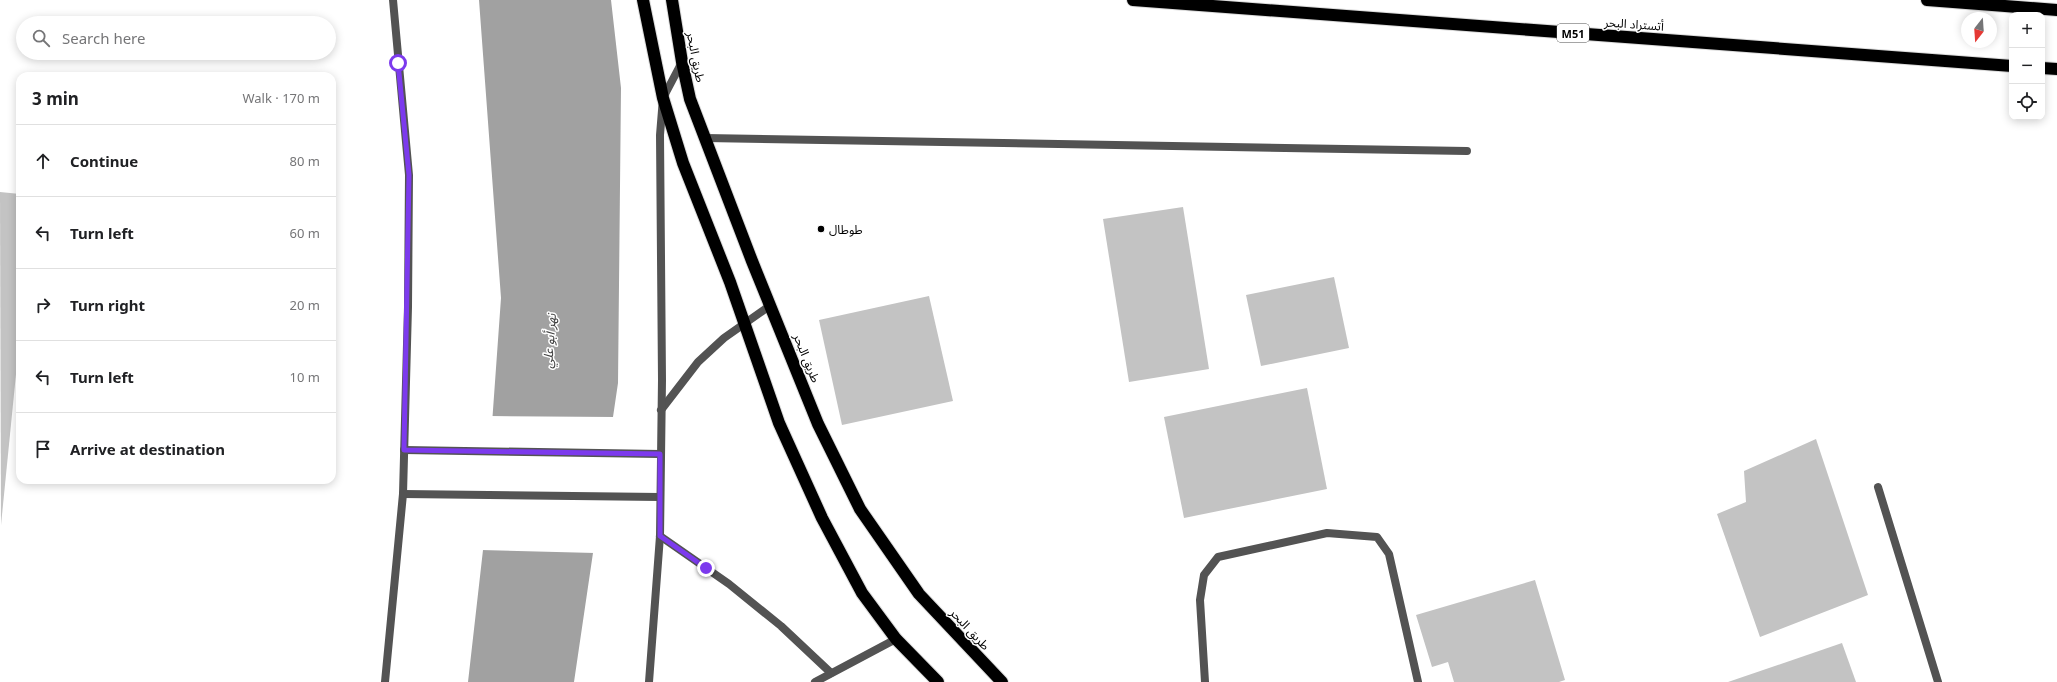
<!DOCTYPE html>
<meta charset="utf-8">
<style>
body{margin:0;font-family:"Noto Sans","Noto Sans Arabic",sans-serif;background:#f2f2f2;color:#202124}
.controls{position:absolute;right:12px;top:12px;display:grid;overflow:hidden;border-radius:8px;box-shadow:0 2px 10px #0003}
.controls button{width:36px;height:36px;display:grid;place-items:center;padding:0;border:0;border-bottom:1px solid #e0e0e0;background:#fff;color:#202124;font:20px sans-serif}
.compass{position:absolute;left:1961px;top:12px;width:36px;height:36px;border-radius:50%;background:#fff;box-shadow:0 2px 10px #0003;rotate:197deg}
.stop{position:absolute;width:12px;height:12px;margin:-9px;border:3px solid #7c3aed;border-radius:50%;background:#fff}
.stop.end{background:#7c3aed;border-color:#fff;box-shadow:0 1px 4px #0008}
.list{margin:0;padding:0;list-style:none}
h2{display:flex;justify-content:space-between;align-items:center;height:52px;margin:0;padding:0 16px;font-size:17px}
h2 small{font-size:13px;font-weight:400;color:#757577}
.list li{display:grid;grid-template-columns:26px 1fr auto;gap:12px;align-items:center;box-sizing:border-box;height:72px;padding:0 16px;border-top:1px solid #e0e0e0}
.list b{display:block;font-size:15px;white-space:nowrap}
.list em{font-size:13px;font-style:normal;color:#757577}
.icon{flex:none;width:22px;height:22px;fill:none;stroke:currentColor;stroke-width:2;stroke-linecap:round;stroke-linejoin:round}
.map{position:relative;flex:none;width:2057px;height:682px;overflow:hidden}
.search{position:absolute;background:#fff;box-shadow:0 2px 10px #0003;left:16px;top:16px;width:320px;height:44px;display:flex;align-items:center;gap:10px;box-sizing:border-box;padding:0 14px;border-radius:22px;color:#757577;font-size:15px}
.panel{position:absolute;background:#fff;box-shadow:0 2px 10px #0003;left:16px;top:72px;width:320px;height:412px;border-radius:12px}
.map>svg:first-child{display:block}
.water{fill:#a1a1a1}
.pier{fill:#fff}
.building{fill:#c3c3c3}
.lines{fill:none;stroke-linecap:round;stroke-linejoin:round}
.highway-casing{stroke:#dbdbdb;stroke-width:14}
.lane{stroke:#535353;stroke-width:8}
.street{stroke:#535353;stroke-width:8}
.highway{stroke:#000;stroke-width:12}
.route{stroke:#7c3aed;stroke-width:5}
.poi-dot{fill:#000;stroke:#fff;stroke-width:1.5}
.labels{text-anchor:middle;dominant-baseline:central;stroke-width:3;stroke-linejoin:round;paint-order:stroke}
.shield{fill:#fff;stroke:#4c4c4c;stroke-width:1}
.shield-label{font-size:11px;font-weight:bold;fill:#000}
.street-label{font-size:12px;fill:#000;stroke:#fff}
.poi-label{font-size:12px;fill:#000;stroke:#fff;text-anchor:start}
.water-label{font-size:13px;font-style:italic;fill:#424242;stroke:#fff}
</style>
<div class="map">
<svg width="2057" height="682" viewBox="0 0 2057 682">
<rect width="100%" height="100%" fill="#fff"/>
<!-- water -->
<polygon class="water" points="479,0 611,0 621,88 618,383 574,682 468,682 483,550 501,298"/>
<!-- pier -->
<polygon class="pier" points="490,416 615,417 595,553 481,550"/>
<!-- building -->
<g class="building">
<polygon points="0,192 20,194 20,334 1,525"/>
<polygon points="1183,207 1209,369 1129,382 1103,219"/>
<polygon points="1334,277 1349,348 1261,366 1246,295"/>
<polygon points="929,296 953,401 842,425 819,320"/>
<polygon points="1307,388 1327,489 1184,518 1164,417"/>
<polygon points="1816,439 1868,595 1760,637 1717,514 1746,502 1744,471"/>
<polygon points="1535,580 1565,680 1559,682 1454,682 1448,662 1432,667 1416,615"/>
<polygon points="1842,643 1856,682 1728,682"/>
</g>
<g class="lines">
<defs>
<g id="highway">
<polyline points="643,0 663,98 683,163 730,282 779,423 822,518 862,593 896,639 938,682"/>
<polyline points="672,0 682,62 690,99 752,261 818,424 860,509 919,594 1002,682"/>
<polyline points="1133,0 2012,66"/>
<polyline points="1927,0 2057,10"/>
<polyline points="2042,68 2057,69"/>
</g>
</defs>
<!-- highway casing -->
<use href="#highway" class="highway-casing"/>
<!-- lane -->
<g class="lane">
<polyline points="705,138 1467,151"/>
<polyline points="1878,487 1938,682"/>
<polyline points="1205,682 1200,600 1204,575 1218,557 1327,533 1377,537 1389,554 1418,682"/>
</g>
<!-- street -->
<g class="street">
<polyline points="661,410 698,362 724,338 771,305"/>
<polyline points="404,450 660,454"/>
<polyline points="403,494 660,497"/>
<polyline points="660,536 729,584 781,626 831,673"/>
<polyline points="385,682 403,494 408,307 409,175 393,0"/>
<polyline points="649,682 660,536 662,380 660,135 663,98 682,62"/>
<polyline points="815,682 896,639"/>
</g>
<!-- highway -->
<use href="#highway" class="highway"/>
</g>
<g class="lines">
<!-- route -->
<polyline class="route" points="398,63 409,175 404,450 660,454 660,536 706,568"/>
</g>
<!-- markers -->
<circle class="poi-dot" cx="821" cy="229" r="4"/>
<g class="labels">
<!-- shield labels -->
<rect class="shield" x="1557" y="24" width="32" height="18" rx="3"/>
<g class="shield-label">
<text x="1573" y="33">M51</text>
</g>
<!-- street labels -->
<g class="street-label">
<text transform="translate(1634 24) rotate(4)">أتستراد البحر</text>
<text transform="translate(696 57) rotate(79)">طريق البحر</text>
<text transform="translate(807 358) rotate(68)">طريق البحر</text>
<text transform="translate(970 629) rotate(47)">طريق البحر</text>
</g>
<!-- poi labels -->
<g class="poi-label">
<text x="829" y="229">طوطال</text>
</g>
<!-- water labels -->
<g class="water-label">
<text transform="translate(549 341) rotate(-86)">نهر أبو علي</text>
</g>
</g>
</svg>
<div class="controls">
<button>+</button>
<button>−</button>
<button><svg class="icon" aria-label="locate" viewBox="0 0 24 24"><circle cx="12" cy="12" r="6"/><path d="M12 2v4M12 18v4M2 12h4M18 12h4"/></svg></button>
</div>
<svg class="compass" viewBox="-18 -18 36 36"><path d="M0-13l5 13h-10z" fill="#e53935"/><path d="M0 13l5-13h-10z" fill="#757577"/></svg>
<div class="stop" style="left:398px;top:63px"></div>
<div class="stop end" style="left:706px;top:568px"></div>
<div class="search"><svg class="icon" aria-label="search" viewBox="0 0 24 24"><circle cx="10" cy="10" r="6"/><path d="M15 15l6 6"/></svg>Search here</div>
<section class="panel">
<h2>3 min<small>Walk · 170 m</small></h2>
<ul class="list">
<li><svg class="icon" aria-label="ahead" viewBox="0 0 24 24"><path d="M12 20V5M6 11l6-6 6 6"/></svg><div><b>Continue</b></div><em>80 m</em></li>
<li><svg class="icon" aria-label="left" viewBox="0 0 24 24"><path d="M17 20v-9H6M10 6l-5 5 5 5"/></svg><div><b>Turn left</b></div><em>60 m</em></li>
<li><svg class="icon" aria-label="right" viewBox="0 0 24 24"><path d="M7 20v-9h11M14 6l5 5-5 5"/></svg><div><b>Turn right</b></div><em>20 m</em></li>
<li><svg class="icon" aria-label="left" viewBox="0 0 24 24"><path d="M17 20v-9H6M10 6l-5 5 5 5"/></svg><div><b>Turn left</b></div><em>10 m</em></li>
<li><svg class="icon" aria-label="arrive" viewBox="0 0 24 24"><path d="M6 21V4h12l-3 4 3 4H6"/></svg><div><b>Arrive at destination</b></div></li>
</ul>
</section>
</div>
